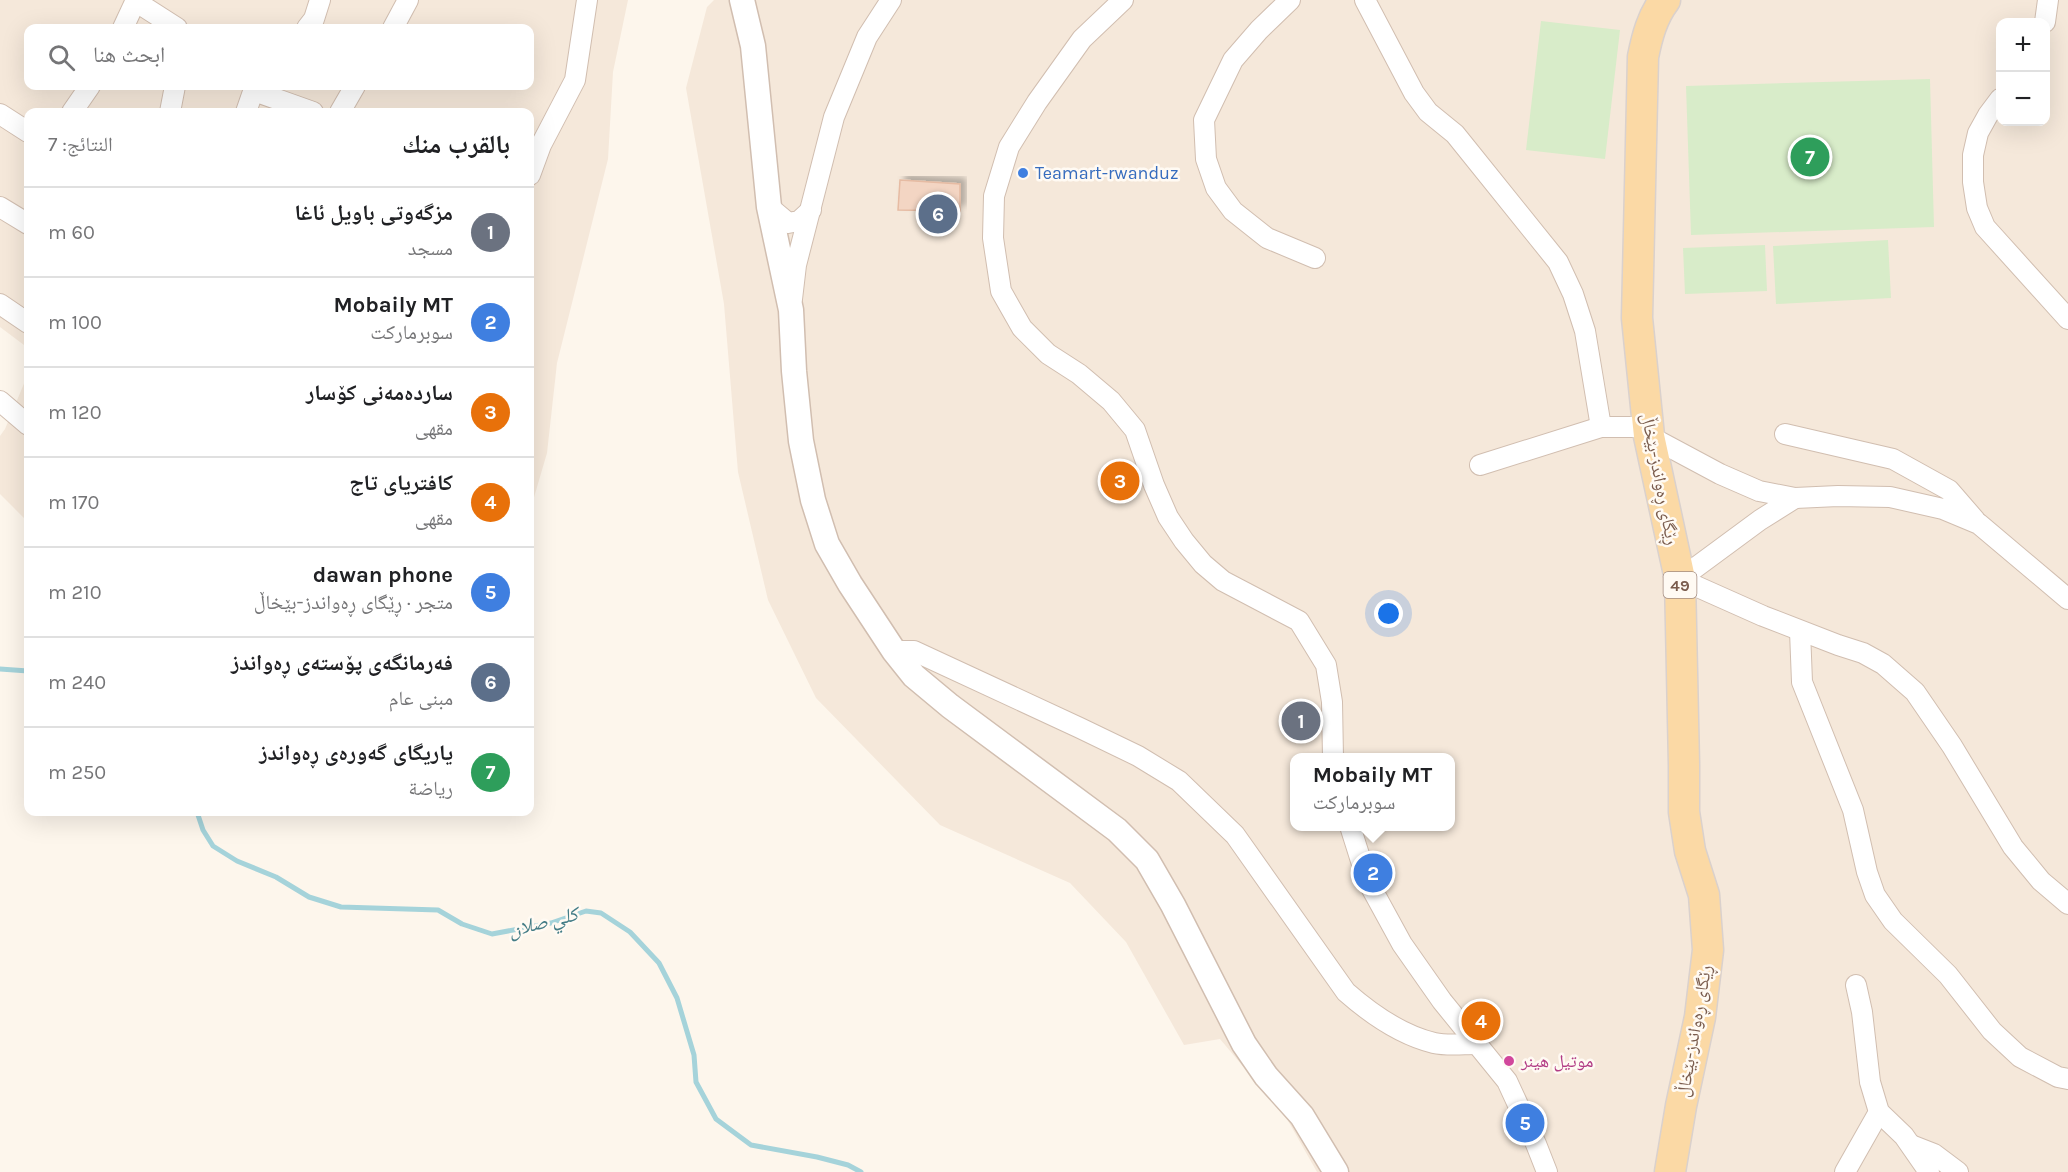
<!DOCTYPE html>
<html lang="ar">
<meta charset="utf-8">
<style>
body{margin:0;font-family:Karla,"Noto Naskh Arabic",sans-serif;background:#f6f6f6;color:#202124;direction:rtl}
.controls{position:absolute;right:18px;top:18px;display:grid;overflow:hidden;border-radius:12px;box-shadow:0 6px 24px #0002}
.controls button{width:54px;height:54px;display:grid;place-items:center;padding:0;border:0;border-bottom:2px solid #e0e0e0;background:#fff;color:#202124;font:30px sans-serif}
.you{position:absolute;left:1389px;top:614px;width:21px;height:21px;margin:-15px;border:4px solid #fff;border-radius:50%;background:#1a73e8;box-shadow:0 0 0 9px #1a73e833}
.badge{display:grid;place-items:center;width:39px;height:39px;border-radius:50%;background:#e76f51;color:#fff;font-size:20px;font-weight:700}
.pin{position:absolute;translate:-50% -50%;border:3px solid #fff;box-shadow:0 2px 6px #0006}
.popup{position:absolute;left:1290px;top:753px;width:165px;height:78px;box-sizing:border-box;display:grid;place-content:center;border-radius:12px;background:#fff;filter:drop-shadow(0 2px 4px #0005);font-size:20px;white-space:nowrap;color:#757577}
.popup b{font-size:22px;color:#202124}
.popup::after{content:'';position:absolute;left:50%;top:100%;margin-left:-12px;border:12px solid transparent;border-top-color:#fff}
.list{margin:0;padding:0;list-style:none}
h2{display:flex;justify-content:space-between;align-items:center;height:78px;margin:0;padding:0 24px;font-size:26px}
h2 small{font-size:20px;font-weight:400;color:#757577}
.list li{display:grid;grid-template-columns:39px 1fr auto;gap:18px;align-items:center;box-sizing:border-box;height:90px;padding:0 24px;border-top:2px solid #e0e0e0}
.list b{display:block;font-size:22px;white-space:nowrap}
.list p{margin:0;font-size:20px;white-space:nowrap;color:#757577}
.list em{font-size:20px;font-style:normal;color:#757577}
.icon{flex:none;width:33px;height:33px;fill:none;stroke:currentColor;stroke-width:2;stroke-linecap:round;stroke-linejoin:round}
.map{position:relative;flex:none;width:2068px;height:1172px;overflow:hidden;direction:ltr}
.search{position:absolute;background:#fff;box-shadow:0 6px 24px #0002;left:24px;top:24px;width:510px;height:66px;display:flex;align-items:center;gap:15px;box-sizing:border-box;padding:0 21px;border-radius:12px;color:#757577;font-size:22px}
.panel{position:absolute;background:#fff;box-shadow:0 6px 24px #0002;left:24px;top:108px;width:510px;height:708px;border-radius:12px;direction:rtl}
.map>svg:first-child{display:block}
.residential{fill:#f5e8da;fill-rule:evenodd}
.green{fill:#d8ecc9}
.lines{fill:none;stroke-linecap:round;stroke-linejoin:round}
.stream{stroke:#a5d3da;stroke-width:5}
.building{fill:#f3d5c3;stroke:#e6bba3;stroke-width:1.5;filter:url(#shadow)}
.minor-casing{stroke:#d1beb0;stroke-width:22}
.tertiary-casing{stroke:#d1beb0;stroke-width:27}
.primary-casing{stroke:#dad1cd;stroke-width:33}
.minor{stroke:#fff;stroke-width:20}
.tertiary{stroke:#fff;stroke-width:24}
.primary{stroke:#fbd9a5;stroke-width:30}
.shop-dot{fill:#3f7fe0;stroke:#fffaf3;stroke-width:2}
.hotel-dot{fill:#d1479c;stroke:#fffaf3;stroke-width:2}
.labels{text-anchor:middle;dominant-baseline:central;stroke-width:5;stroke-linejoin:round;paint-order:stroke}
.shield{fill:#fffaf3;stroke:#a28b7f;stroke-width:1.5}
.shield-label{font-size:16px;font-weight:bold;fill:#7a5c4d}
.shop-label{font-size:18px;fill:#366cbe;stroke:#fffaf3;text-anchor:start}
.street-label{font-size:18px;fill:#7a5c4d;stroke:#fffaf3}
.hotel-label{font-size:18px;fill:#b23c85;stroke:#fffaf3;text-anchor:start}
.water-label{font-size:20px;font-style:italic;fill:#437c86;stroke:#fffaf3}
</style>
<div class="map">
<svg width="2068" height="1172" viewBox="0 0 2068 1172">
<defs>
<filter id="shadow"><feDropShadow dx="5.5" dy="-5.5" stdDeviation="3" flood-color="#0004"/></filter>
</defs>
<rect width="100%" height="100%" fill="#fdf6ec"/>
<!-- residential -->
<g class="residential">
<path d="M 0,0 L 628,0 L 613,72 L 608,159 L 557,363 L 547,453 L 530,511 L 530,112 L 28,112 L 28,348 L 0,327 ZM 28,28 L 530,28 L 530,86 L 28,86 Z"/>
<path d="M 714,0 L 2068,0 L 2068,1172 L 1317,1172 L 1287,1119 L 1220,1039 L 1184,1045 L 1126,942 L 1070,883 L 940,825 L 816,698 L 768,600 L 738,472 L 724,304 L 686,88 L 707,7 ZM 2000,22 L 2046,22 L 2046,122 L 2000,122 ZM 1295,758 L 1451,758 L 1451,826 L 1295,826 Z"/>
<polygon points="28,374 28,522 0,494 0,436 5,429"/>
</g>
<!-- green -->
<g class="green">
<polygon points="1541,21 1620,30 1605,159 1526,150"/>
<polygon points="1930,79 1934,227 1691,235 1686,86"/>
<polygon points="1888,240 1891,298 1776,304 1773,246"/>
<polygon points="1765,245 1767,291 1685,294 1683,248"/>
</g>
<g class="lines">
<!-- stream -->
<g class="stream">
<polyline points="0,669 28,671"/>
<polyline points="197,812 203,830 213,846 237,861 276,877 309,897 341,907 438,910 462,924 492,934 551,923 586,911 601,913 630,932 659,963 677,998 694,1055 696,1082 716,1119 751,1145 817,1157 848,1165 861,1172"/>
</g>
</g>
<!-- building -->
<polygon class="building" points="900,180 960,184 960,211 898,210"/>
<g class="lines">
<defs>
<g id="minor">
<polyline points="1123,0 1082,39 1037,102 1009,147 994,196 993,238 1001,291 1022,328 1048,354 1079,374 1111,401 1135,430 1154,485 1168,517 1184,541 1203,564 1223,581 1299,621 1326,665 1332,702 1333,758"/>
<polyline points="1290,0 1259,30 1233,60 1204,120 1206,159 1216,188 1233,211 1267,238 1315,258"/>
<polyline points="1365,0 1414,93 1428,112 1455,134 1558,262 1573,294 1585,331 1601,427"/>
<polyline points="135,1 177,28"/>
<polyline points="2045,22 2048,0"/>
<polyline points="123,28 136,0"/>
<polyline points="307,28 314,19 320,0"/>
<polyline points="393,28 408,0"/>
<polyline points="254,91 313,112"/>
<polyline points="2000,99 1988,115 1978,133 1973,155 1973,182 1977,208 1985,227 2068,319"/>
<polyline points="72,112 90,86"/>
<polyline points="170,112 175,86"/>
<polyline points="246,112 255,86"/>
<polyline points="340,112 355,86"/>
<polyline points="0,114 28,132"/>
<polyline points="530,175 541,145 575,80 587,0"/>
<polyline points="0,207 28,224"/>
<polyline points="769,207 788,223 799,221 811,210"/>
<polyline points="792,299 796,265 834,117 867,37 891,0"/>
<polyline points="0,304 28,323"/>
<polyline points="0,401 28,425"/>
<polyline points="1785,434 1893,459 1949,490 1975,520"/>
<polyline points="1649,436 1720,474 1759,491 1795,498 1838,496 1890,497 1943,509 1979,524 2068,599"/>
<polyline points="1480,465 1601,427 1648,427"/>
<polyline points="1795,498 1760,520 1680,579 1763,616 1838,645 1863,653 1883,664 1915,692 1952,746 2013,847 2041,881 2068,904"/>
<polyline points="1800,631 1802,682 1853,810 1867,872 1875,895 1893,921 1948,975 1992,1031 2020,1057 2058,1077 2068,1079"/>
<path d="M 894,651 L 914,651 L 1080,728 L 1138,756 L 1179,781 L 1235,835 L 1346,992 C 1371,1014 1401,1035 1434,1043 C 1447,1046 1463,1044 1476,1044"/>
<polyline points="1350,826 1367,880 1402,944 1442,1001 1507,1081 1536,1144 1547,1172"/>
<polyline points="1856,985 1862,1012 1870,1082 1879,1112 1904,1136 1929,1172"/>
<polyline points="1911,1145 1934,1154 1958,1172"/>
<polyline points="1845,1172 1879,1112"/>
</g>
<polyline id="tertiary" points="742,0 753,46 769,207 791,310 794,371 801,441 813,500 827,544 850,584 894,651 914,676 950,706 1117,830 1147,860 1173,905 1244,1044 1266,1076 1302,1116 1336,1172"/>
<path id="primary" d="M 1665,0 C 1652,17 1647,37 1643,57 L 1637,318 L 1649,436 L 1680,579 L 1684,765 L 1684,812 L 1690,851 L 1704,895 L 1708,950 L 1700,1017 L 1681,1106 L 1670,1172"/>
</defs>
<!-- minor casing -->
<use href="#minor" class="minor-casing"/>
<!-- tertiary casing -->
<use href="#tertiary" class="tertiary-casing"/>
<!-- primary casing -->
<use href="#primary" class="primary-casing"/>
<!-- minor -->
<use href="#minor" class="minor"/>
<!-- tertiary -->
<use href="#tertiary" class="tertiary"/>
<!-- primary -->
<use href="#primary" class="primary"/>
</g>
<!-- markers -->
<circle class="shop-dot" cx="1023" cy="173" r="6"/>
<circle class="hotel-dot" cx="1509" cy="1061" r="6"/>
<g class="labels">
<!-- shield labels -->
<rect class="shield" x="1663.5" y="572" width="33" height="26" rx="4.5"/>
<g class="shield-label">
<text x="1680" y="585">49</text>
</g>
<!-- shop labels -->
<g class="shop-label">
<text x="1035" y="173">Teamart-rwanduz</text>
</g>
<!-- street labels -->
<g class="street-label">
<text transform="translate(1660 479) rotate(79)">ڕێگای ڕەواندز-بێخاڵ</text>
<text transform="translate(1694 1031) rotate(-80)">ڕێگای ڕەواندز-بێخاڵ</text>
</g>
<!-- hotel labels -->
<g class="hotel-label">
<text x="1521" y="1061">موتيل هينر</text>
</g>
<!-- water labels -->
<g class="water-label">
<text transform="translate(543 922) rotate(-14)">كلي صلان</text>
</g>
</g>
</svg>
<div class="controls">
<button>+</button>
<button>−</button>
</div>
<div class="you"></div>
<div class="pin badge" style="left:1301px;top:721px;background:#6b7280">1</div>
<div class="pin badge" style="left:1373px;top:873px;background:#3f7fe0">2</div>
<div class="popup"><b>Mobaily MT</b>سوبرماركت</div>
<div class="pin badge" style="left:1120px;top:481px;background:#e8710a">3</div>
<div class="pin badge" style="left:1481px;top:1021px;background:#e8710a">4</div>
<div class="pin badge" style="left:1525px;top:1123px;background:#3f7fe0">5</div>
<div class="pin badge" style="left:938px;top:214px;background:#5c6f8a">6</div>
<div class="pin badge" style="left:1810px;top:157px;background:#2e9e5b">7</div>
<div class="search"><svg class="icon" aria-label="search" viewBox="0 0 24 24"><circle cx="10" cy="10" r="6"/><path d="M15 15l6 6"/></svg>ابحث هنا</div>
<section class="panel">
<h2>بالقرب منك<small>النتائج: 7</small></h2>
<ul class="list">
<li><span class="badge" style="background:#6b7280">1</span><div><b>مزگەوتی باویل ئاغا</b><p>مسجد</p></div><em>60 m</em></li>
<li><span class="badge" style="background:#3f7fe0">2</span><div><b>Mobaily MT</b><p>سوبرماركت</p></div><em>100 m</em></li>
<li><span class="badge" style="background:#e8710a">3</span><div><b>ساردەمەنی کۆسار</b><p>مقهى</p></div><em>120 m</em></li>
<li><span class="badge" style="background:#e8710a">4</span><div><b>کافتریای تاج</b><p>مقهى</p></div><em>170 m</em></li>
<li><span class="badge" style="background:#3f7fe0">5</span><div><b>dawan phone</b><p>متجر · ڕێگای ڕەواندز-بێخاڵ</p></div><em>210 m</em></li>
<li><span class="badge" style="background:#5c6f8a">6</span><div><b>فەرمانگەی پۆستەی ڕەواندز</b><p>مبنى عام</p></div><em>240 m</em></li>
<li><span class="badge" style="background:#2e9e5b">7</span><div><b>یاریگای گەورەی ڕەواندز</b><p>رياضة</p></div><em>250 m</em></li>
</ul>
</section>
</div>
